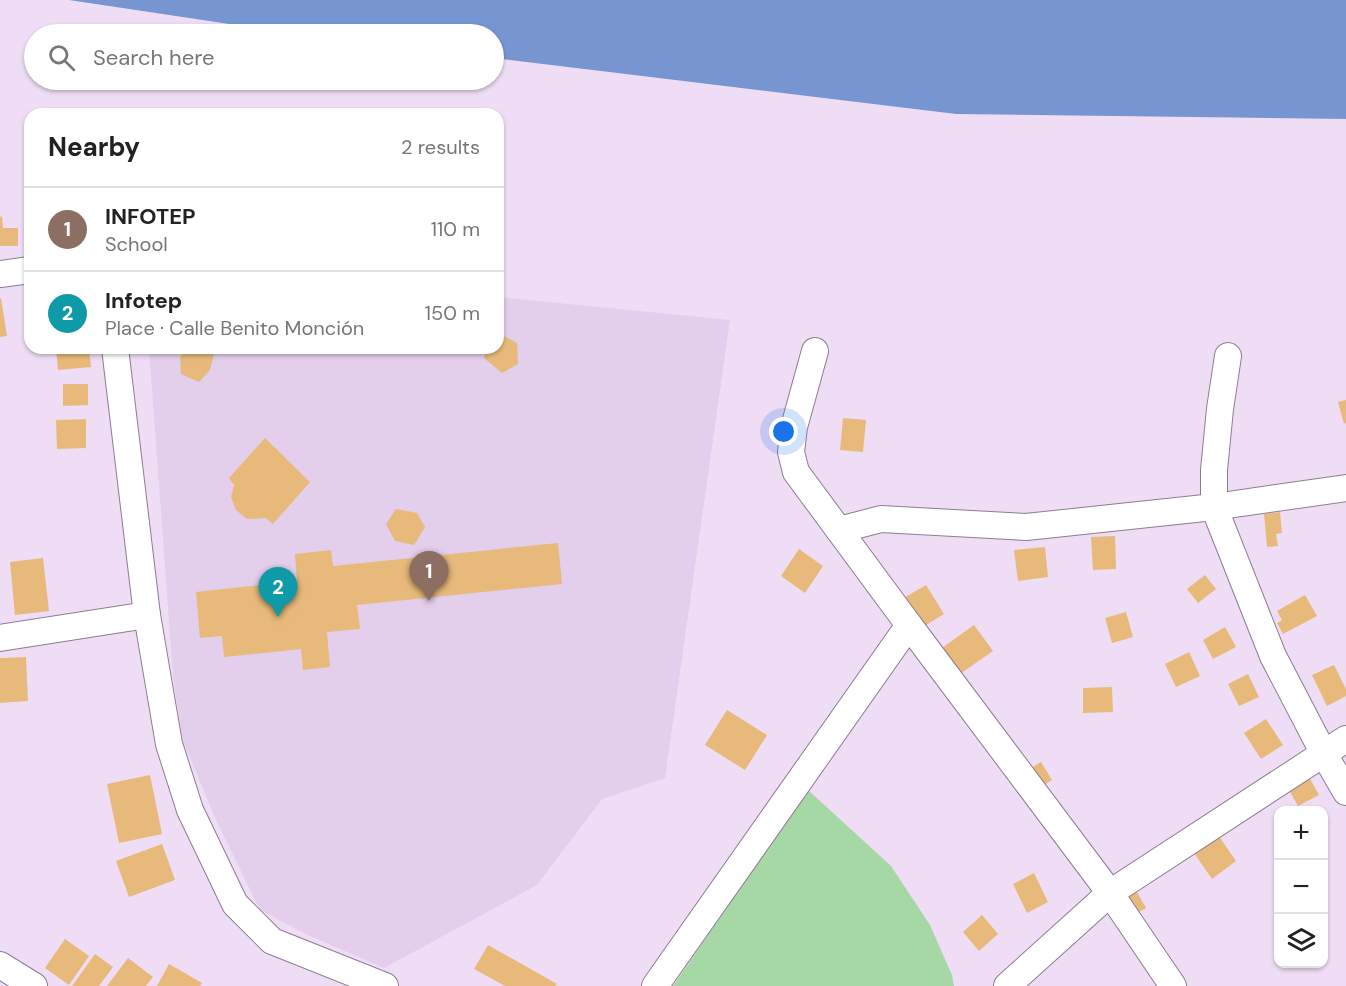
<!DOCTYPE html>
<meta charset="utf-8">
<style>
body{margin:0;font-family:"DM Sans",sans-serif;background:#f6f6f6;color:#222}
.controls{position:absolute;right:18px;bottom:18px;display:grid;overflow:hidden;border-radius:12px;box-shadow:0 2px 4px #0004}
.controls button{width:54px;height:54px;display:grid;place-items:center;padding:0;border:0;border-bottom:2px solid #e0e0e0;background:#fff;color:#222;font:30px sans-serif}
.you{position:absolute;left:784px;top:432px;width:21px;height:21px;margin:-15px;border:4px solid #fff;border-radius:50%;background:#1a73e8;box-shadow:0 0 0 9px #1a73e833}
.badge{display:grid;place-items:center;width:39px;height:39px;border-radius:50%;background:#ea580c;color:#fff;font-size:20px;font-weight:700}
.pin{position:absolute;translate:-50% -50px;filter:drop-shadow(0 2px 3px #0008)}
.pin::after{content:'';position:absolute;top:32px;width:21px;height:18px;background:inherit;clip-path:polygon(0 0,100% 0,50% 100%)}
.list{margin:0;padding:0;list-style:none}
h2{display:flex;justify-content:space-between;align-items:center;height:78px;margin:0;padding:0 24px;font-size:26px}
h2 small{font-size:20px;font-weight:400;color:#767676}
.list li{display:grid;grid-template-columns:39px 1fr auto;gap:18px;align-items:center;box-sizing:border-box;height:84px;padding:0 24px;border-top:2px solid #e0e0e0}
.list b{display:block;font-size:22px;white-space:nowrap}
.list p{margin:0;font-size:20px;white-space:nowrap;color:#767676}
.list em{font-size:20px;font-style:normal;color:#767676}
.icon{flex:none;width:33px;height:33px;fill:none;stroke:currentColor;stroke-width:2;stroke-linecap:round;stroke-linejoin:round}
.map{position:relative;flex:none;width:1346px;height:986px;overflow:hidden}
.search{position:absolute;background:#fff;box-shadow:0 2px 4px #0004;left:24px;top:24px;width:480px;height:66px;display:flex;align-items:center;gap:15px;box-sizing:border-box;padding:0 21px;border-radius:33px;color:#767676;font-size:22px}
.panel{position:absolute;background:#fff;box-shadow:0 2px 4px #0004;left:24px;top:108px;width:480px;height:246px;border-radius:18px}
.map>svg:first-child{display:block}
.built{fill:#e3ceec}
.green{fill:#a5d8a5}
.water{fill:#7695d1}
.building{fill:#e7b97a}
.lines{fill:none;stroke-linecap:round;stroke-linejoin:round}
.street-casing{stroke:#8c7c92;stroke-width:28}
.street{stroke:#fff;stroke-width:26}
</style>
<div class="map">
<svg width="1346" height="986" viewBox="0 0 1346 986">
<rect width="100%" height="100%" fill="#efddf6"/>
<!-- built -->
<polygon class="built" points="498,297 730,320 665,778 602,799 537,885 384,968 310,936 260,910 217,822 182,739 173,676 149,348 498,348"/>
<!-- green -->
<polygon class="green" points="808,790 891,866 930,925 952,975 954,986 673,986"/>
<!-- water -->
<polygon class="water" points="69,0 1346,0 1346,119 956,114 494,58 494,34 297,34"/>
<!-- building -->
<g class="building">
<polygon points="2,216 3,228 18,228 18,246 0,246 0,217"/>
<polygon points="1,298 7,336 0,337 0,299"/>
<polygon points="502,335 517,343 518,364 502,373 484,358 486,348 498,348 498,336"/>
<polygon points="56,348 89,348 91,367 58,370"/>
<polygon points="189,348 199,348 214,354 210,370 199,382 181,374 180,357"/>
<polygon points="63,384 88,384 88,405 63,406"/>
<polygon points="1346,400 1346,423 1344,424 1338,402"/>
<polygon points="843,418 866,420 863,452 840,450"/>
<polygon points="86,419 86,448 57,449 56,420"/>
<polygon points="265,438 310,482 273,524 266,518 247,519 236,510 231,497 234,485 229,478"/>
<polygon points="396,509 417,513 425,527 414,545 395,541 386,524"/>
<polygon points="1280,512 1282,533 1276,534 1278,546 1267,547 1264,514"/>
<polygon points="1115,536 1116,569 1093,570 1091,537"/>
<polygon points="558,543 562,584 357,605 360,629 327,632 330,667 303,670 301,649 224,657 222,636 200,638 196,592 297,581 295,554 331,550 333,566"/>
<polygon points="1045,547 1048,577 1018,581 1014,550"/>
<polygon points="799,549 823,566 805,593 781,576"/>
<polygon points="43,558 49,611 15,615 10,562"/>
<polygon points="1205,575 1216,589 1198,603 1187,589"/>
<polygon points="926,585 944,614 918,630 900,600"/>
<polygon points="1305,595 1317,616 1283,634 1277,623 1282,620 1277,611"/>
<polygon points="1126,612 1133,637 1112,643 1105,618"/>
<polygon points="974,625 993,651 960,674 942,648"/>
<polygon points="1225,627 1236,647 1213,659 1203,640"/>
<polygon points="1189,652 1200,676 1176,687 1165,664"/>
<polygon points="26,657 28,701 0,703 0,658"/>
<polygon points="1334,665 1346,689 1346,696 1327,706 1312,675"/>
<polygon points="1248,674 1259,697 1239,706 1228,684"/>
<polygon points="1112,687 1113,712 1083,713 1083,688"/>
<polygon points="727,710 767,735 745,770 705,745"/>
<polygon points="1266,719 1283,745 1261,759 1244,733"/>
<polygon points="1041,762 1052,780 1036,790 1025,772"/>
<polygon points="150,775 162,834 119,843 107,784"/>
<polygon points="1310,779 1319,795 1298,806 1289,790"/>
<polygon points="1218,835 1236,861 1212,879 1194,853"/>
<polygon points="162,844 175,880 129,897 116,861"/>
<polygon points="1034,873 1048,902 1027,913 1013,884"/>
<polygon points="1134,887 1146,908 1130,917 1119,896"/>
<polygon points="982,915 998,934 979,951 963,932"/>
<polygon points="65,939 89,956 69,985 45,968"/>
<polygon points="488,945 557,984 555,986 505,986 474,969"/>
<polygon points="95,954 113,967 99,986 72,986"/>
<polygon points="128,958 153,977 146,986 107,986"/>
<polygon points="169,964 202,983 200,986 157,986"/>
</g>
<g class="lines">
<defs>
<g id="street">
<polyline points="0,274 30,270"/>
<polyline points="115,348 147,615 169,744 190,810 235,904 272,941 385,986"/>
<polyline points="815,351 794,427 791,452 796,472 909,625"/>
<polyline points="1228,356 1220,409 1214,470 1214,507 1273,656 1324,754 1346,792"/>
<polyline points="839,530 881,519 1026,527 1214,507 1346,488"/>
<polyline points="0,638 147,615"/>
<polyline points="0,965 34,986"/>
<polyline points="655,986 909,625 1110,893 1173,986"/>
<polyline points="1007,986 1110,893 1346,739"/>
</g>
</defs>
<!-- street casing -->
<use href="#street" class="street-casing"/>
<!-- street -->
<use href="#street" class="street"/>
</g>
</svg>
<div class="controls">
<button>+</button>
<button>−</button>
<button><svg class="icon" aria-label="layers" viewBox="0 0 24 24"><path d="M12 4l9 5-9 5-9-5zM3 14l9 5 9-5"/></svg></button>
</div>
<div class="you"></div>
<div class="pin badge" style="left:429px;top:601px;background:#8d6e63">1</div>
<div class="pin badge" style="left:278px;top:617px;background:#0f9aa8">2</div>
<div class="search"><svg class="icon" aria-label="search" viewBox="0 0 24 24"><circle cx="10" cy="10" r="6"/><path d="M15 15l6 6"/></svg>Search here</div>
<section class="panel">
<h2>Nearby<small>2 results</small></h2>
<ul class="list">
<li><span class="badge" style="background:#8d6e63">1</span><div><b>INFOTEP</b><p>School</p></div><em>110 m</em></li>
<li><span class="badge" style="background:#0f9aa8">2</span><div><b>Infotep</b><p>Place · Calle Benito Monción</p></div><em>150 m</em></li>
</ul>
</section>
</div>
